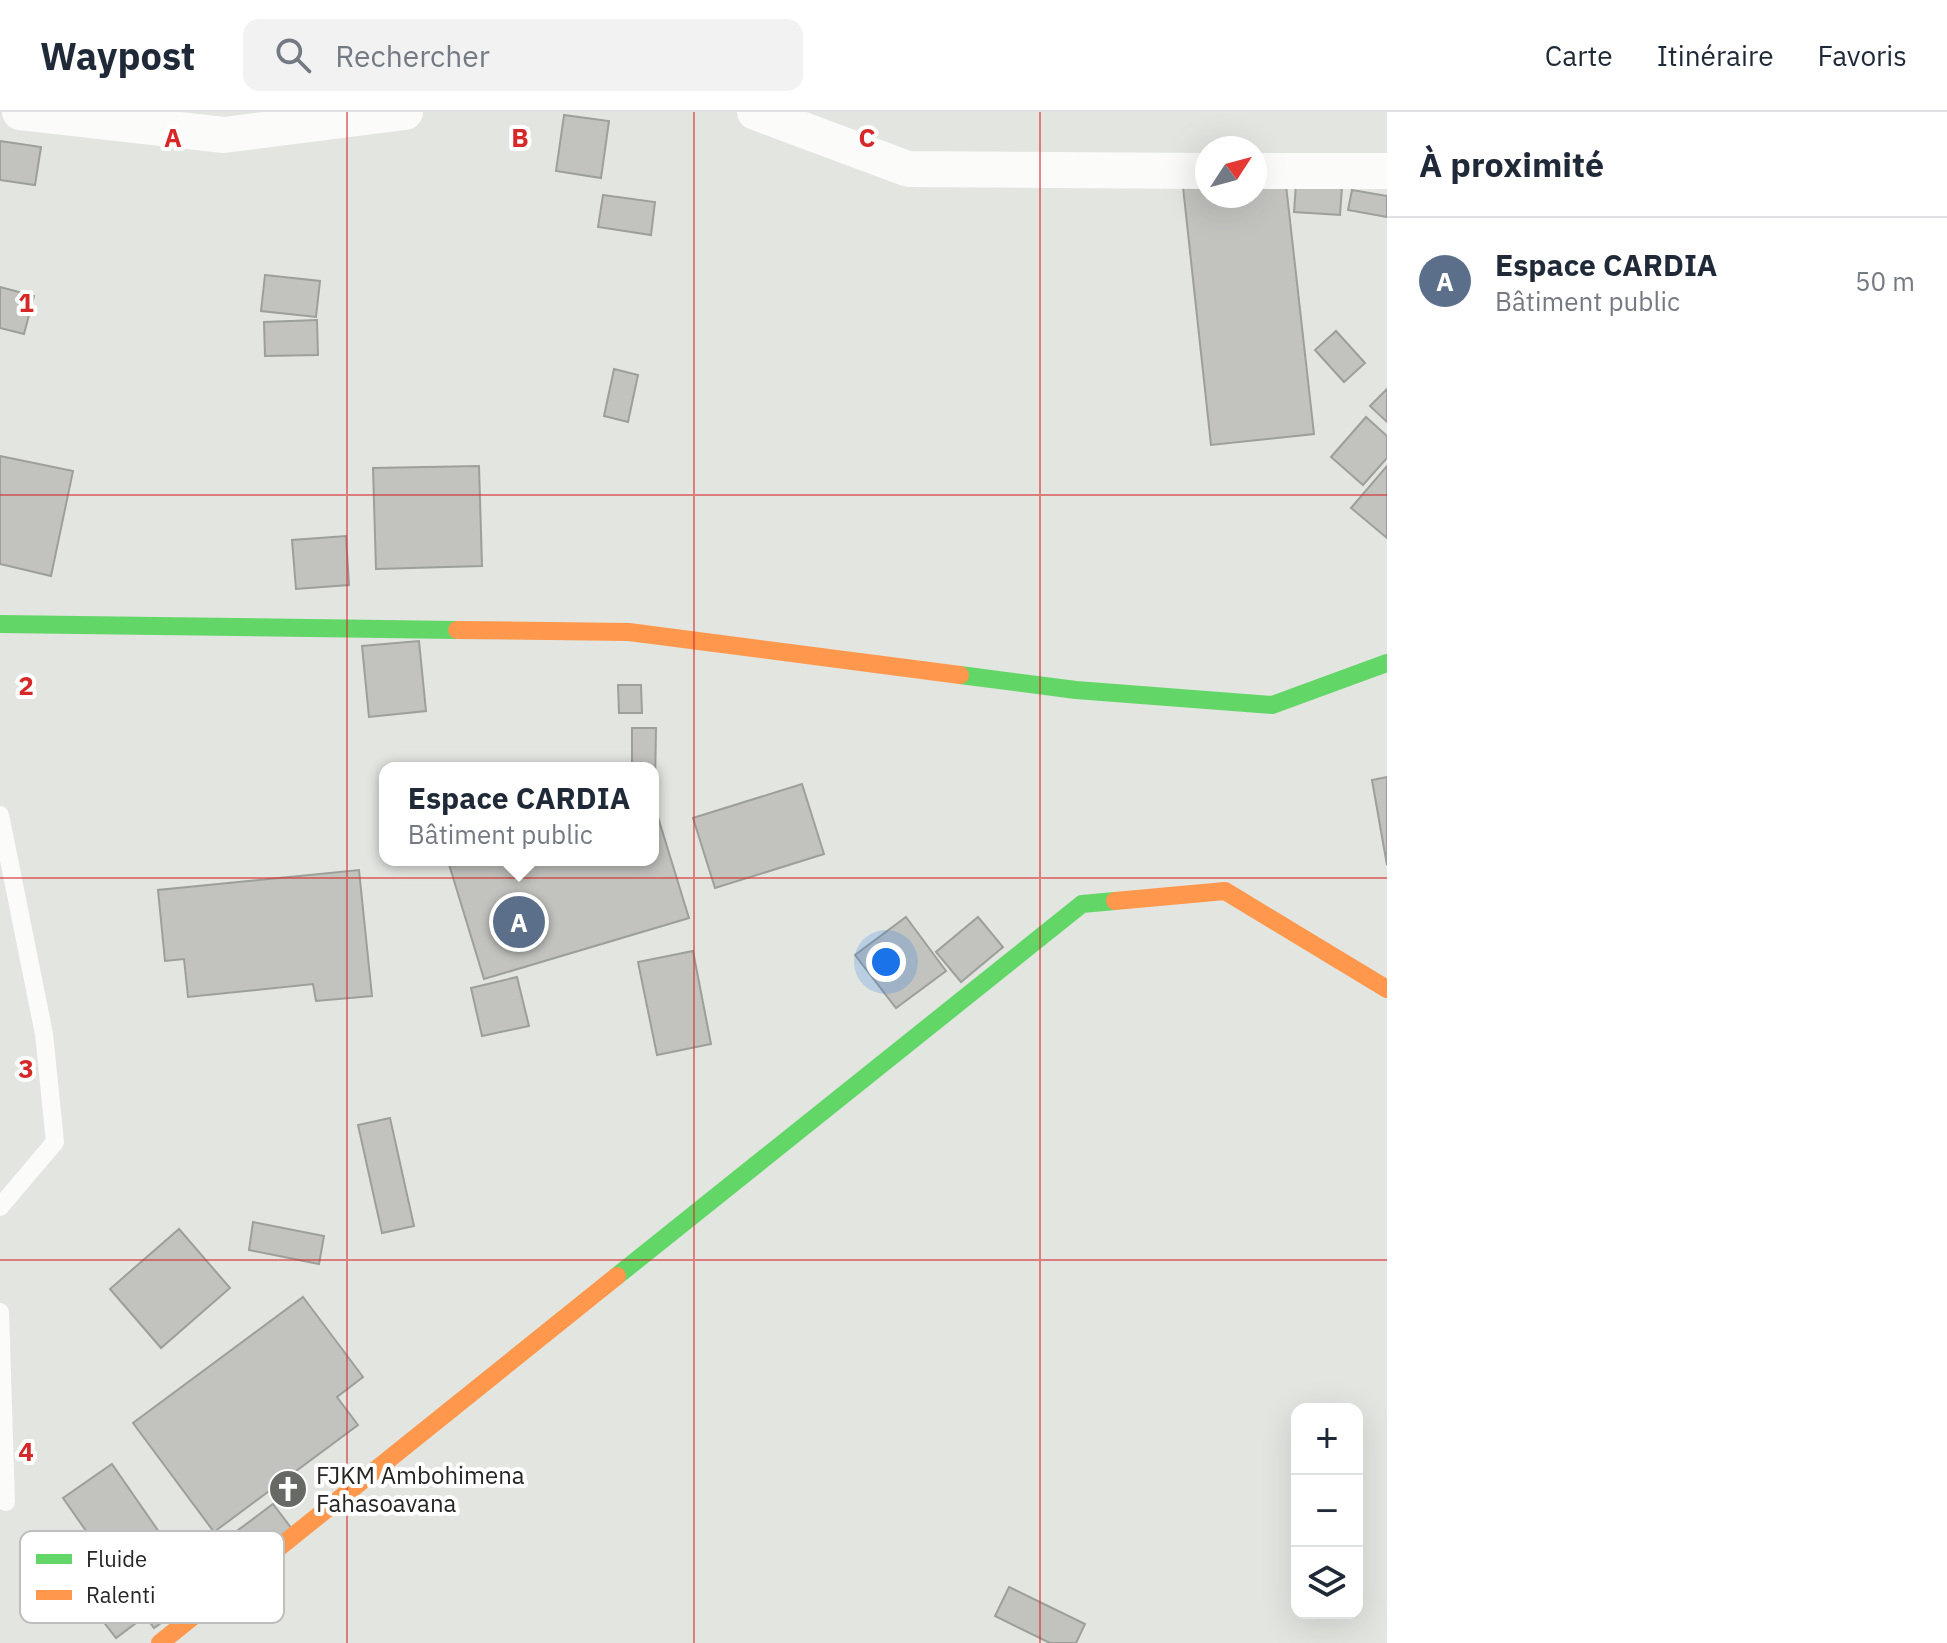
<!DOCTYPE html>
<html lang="fr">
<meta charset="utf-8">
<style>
body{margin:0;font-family:"IBM Plex Sans",sans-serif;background:#f2f2f3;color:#1f2937}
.controls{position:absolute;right:24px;bottom:24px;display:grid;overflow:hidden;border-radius:16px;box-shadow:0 8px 32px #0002}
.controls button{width:72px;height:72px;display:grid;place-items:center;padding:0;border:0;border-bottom:2px solid #e0e1e3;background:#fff;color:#1f2937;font:40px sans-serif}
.compass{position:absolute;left:1195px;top:24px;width:72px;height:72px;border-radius:50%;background:#fff;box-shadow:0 8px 32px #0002;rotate:54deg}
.you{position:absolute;left:886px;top:850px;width:28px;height:28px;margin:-20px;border:6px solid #fff;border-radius:50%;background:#1a73e8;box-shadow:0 0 0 12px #1a73e833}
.badge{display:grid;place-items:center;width:52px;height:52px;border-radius:50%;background:#0f766e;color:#fff;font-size:26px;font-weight:700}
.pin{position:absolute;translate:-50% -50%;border:4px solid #fff;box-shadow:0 2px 8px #0006}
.popup{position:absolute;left:379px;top:650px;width:280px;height:104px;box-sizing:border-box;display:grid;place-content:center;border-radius:16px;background:#fff;filter:drop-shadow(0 2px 6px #0005);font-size:26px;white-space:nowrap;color:#747a83}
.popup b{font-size:30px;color:#1f2937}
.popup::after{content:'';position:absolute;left:50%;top:100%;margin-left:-16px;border:16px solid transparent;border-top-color:#fff}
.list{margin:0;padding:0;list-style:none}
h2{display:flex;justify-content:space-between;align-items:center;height:104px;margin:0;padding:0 32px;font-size:34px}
h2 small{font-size:26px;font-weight:400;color:#747a83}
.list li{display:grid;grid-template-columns:52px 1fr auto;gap:24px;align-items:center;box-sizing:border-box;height:128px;padding:0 32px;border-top:2px solid #e0e1e3}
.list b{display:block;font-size:30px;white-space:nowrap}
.list p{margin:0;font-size:26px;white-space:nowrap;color:#747a83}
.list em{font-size:26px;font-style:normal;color:#747a83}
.icon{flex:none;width:44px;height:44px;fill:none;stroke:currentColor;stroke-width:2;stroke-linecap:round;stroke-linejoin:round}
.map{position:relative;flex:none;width:1387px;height:1531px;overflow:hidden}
header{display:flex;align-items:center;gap:48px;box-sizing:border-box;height:112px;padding:0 40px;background:#fff;border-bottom:2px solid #e0e1e3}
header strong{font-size:38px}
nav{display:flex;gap:44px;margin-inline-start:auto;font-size:28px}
.search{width:560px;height:72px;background:#f2f2f3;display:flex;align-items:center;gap:20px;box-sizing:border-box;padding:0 28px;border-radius:16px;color:#747a83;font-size:30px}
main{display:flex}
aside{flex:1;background:#fff}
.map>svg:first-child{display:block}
.building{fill:#c2c3bf;stroke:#9d9f9a;stroke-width:2}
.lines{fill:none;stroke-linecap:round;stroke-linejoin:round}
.lane{stroke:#fbfbfa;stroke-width:18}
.street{stroke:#fbfbfa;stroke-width:36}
.fast{stroke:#63d668;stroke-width:18}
.slow{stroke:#ff974d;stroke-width:18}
.grid{fill:none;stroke:#d62828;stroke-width:2;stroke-opacity:0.55}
.labels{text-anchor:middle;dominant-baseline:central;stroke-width:8;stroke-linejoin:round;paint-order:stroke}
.poi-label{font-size:24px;fill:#252623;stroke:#fff;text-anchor:start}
.key{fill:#fff;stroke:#bebebd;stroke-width:2}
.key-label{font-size:22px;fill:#252623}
.grid-label{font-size:26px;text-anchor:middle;font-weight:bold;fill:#d62828;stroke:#fff;stroke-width:8;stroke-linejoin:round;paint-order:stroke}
</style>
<header>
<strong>Waypost</strong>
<div class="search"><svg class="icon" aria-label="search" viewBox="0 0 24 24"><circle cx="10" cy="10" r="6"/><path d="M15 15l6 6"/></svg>Rechercher</div>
<nav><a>Carte</a><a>Itinéraire</a><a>Favoris</a></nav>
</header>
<main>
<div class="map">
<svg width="1387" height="1531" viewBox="0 0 1387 1531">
<rect width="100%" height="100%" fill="#e2e5e0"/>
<!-- building -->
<g class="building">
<polygon points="564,3 609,9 601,66 556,59"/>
<polygon points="0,29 41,35 35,73 0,68"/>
<polygon points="1285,64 1314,322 1211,333 1183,75 1207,73 1207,84 1255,84 1255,67"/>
<polygon points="1296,72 1342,75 1340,103 1294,100"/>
<polygon points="1352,78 1387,84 1387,105 1348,98"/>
<polygon points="603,83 655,90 651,123 598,115"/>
<polygon points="265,163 320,169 316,205 261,199"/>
<polygon points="0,175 34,184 24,222 0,216"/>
<polygon points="317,208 318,243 265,244 264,210"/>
<polygon points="1336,219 1365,251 1344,270 1315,238"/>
<polygon points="614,257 638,263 628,310 604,304"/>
<polygon points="1387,277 1387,310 1370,294"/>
<polygon points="1366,305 1387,324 1387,346 1363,373 1331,345"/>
<polygon points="0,344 73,359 51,464 0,452"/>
<polygon points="479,354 482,454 376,457 373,356"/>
<polygon points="1387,354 1387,426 1351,396"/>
<polygon points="346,424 349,473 296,477 292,428"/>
<polygon points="419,529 426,599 369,605 362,534"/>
<polygon points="618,573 641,573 642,601 619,601"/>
<polygon points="632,616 656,616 655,674 653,674 653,656 632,656"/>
<polygon points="1387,665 1387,753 1372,668"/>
<polygon points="802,672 824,742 715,776 693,706"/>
<polygon points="653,689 689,806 484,867 448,749 653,748"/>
<polygon points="359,758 372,884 316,889 313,872 188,885 184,847 165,849 158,778"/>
<polygon points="906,805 946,859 896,896 855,843"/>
<polygon points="978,805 1003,835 961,870 936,840"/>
<polygon points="693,839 711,932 657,943 638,850"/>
<polygon points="517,865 529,914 482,924 471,876"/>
<polygon points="390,1006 414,1114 382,1121 358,1013"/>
<polygon points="253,1110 324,1124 319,1152 249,1138"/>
<polygon points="179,1117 230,1176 161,1236 110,1177"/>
<polygon points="303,1185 363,1265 337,1285 358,1313 214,1420 133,1311"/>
<polygon points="112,1352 202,1482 154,1516 63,1386"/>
<polygon points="273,1392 292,1417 233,1460 214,1436"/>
<polygon points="114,1474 140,1508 116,1526 86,1487 101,1475 105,1481"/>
<polygon points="1009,1475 1085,1512 1076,1531 1050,1531 995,1504"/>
</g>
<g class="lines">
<!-- lane -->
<g class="lane">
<polyline points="0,703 44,922 55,1030 0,1095"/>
<polyline points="0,1200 6,1390"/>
</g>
<!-- street -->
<g class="street">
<polyline points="20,0 224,23 405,0"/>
<polyline points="755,0 908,57 1207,59"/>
<polyline points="1255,59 1387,59"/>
</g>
<!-- fast -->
<g class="fast">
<polyline points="0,512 457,518"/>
<polyline points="960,563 1076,578 1272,593 1387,551"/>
<polyline points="617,1164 1082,792 1115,789"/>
</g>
<!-- slow -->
<g class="slow">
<polyline points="457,518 629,520 960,563"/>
<polyline points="1115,789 1225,779 1387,877"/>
<polyline points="160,1531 617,1164"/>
</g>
</g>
<!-- grid -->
<path class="grid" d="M 347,0 L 347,1531M 694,0 L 694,1531M 1040,0 L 1040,1531M 0,383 L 1387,383M 0,766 L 1387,766M 0,1148 L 1387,1148"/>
<!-- icons -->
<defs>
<symbol id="church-disc" viewBox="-11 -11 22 22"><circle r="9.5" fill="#676965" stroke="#fff"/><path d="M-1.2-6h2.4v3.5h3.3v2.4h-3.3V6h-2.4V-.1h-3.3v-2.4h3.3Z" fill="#fff"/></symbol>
</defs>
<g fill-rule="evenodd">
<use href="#church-disc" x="266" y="1355" width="44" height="44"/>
</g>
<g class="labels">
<!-- poi labels -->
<g class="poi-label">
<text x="316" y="1363">FJKM Ambohimena<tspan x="316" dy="28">Fahasoavana</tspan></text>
</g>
</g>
<!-- legend -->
<rect x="20" y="1419" width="264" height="92" rx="12" class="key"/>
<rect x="36" y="1442" width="36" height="10" fill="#63d668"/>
<rect x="36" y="1478" width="36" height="10" fill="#ff974d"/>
<g class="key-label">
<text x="86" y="1455">Fluide</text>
<text x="86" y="1491">Ralenti</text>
</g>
<g class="grid-label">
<text x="173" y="35">A</text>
<text x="520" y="35">B</text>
<text x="867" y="35">C</text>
<text x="26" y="200">1</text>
<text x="26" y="583">2</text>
<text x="26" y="966">3</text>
<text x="26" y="1349">4</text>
</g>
</svg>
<div class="controls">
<button>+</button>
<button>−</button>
<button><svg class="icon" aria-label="layers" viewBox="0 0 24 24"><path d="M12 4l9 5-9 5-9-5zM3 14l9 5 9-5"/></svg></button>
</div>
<svg class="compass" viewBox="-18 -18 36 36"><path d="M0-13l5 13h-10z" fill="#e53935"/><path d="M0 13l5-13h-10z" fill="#747a83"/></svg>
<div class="you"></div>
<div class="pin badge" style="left:519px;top:810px;background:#5c6f8a">A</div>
<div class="popup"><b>Espace CARDIA</b>Bâtiment public</div>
</div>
<aside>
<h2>À proximité<small></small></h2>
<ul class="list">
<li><span class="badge" style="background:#5c6f8a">A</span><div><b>Espace CARDIA</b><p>Bâtiment public</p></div><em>50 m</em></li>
</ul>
</aside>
</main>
